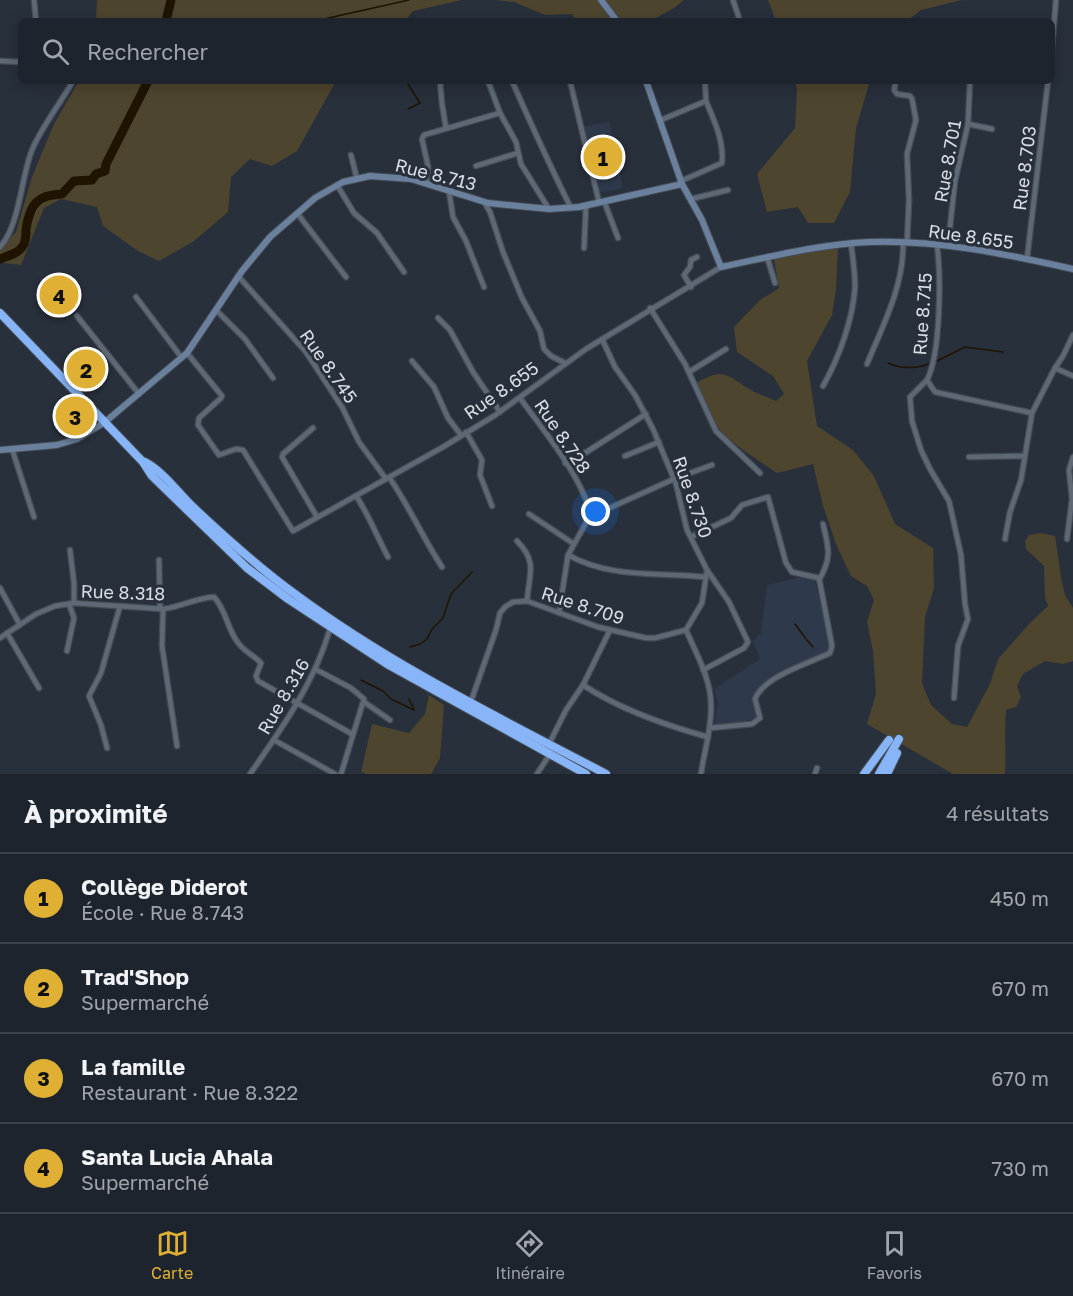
<!DOCTYPE html>
<html lang="fr">
<meta charset="utf-8">
<style>
body{margin:0;font-family:"Golos Text",sans-serif;background:#2b3039;color:#f1f3f6}
.you{position:absolute;left:596px;top:512px;width:21px;height:21px;margin:-15px;border:4px solid #fff;border-radius:50%;background:#1a73e8;box-shadow:0 0 0 9px #1a73e833}
.badge{display:grid;place-items:center;width:39px;height:39px;border-radius:50%;background:#dfb034;color:#111;font-size:20px;font-weight:700}
.pin{position:absolute;translate:-50% -50%;border:3px solid #fff;box-shadow:0 2px 6px #0006}
.list{margin:0;padding:0;list-style:none}
h2{display:flex;justify-content:space-between;align-items:center;height:78px;margin:0;padding:0 24px;font-size:26px}
h2 small{font-size:20px;font-weight:400;color:#a1a4aa}
.list li{display:grid;grid-template-columns:39px 1fr auto;gap:18px;align-items:center;box-sizing:border-box;height:90px;padding:0 24px;border-top:2px solid #3c4149}
.list b{display:block;font-size:22px;white-space:nowrap}
.list p{margin:0;font-size:20px;white-space:nowrap;color:#a1a4aa}
.list em{font-size:20px;font-style:normal;color:#a1a4aa}
.icon{flex:none;width:33px;height:33px;fill:none;stroke:currentColor;stroke-width:2;stroke-linecap:round;stroke-linejoin:round}
.map{position:relative;flex:none;width:1073px;height:774px;overflow:hidden}
.search{position:absolute;background:#1e242d;box-shadow:0 3px 15px #0003;left:18px;right:18px;top:18px;height:66px;display:flex;align-items:center;gap:15px;box-sizing:border-box;padding:0 21px;border-radius:9px;color:#a1a4aa;font-size:22px}
.sheet{height:438px;background:#1e242d}
nav{display:flex;justify-content:space-around;align-items:center;box-sizing:border-box;height:84px;border-top:2px solid #3c4149;background:#1e242d;font-size:16px;color:#a1a4aa}
nav a{display:grid;justify-items:center;gap:3px}
nav .on{color:#dfb034}
.map>svg:first-child{display:block}
.built{fill:#2e3a4c}
.green{fill:#4e452e}
.lines{fill:none;stroke-linecap:round;stroke-linejoin:round}
.stream{stroke:#1e1400;stroke-width:1.5}
.river{stroke:#1e1400;stroke-width:9}
.street-casing{stroke:#444c56;stroke-width:7}
.secondary-casing{stroke:#444c56;stroke-width:8}
.highway-casing{stroke:#444c56;stroke-width:10}
.street{stroke:#5f6976;stroke-width:4.5}
.secondary{stroke:#6b809d;stroke-width:6}
.highway{stroke:#87b5f7;stroke-width:8}
.labels{text-anchor:middle;dominant-baseline:central;stroke-width:6;stroke-linejoin:round;paint-order:stroke}
.street-label{font-size:18px;fill:#d9dfe6;stroke:#28303c}
</style>
<div class="map">
<svg width="1073" height="774" viewBox="0 0 1073 774">
<rect width="100%" height="100%" fill="#28303c"/>
<!-- built -->
<g class="built">
<polygon points="609,122 623,188 597,193 582,127"/>
<polygon points="810,575 814,578 830,645 829,651 777,674 752,696 757,715 754,719 720,726 714,725 718,703 714,689 760,659 753,641 761,633 767,585"/>
</g>
<!-- green -->
<g class="green">
<polygon points="97,0 462,0 413,11 405,21 96,21"/>
<polygon points="494,0 684,0 674,8 650,21 576,21 572,14 545,15 514,2"/>
<polygon points="768,0 962,0 921,10 907,21 776,21"/>
<polygon points="79,81 336,81 297,151 272,166 250,159 231,177 228,212 194,241 159,261 138,251 103,226 97,207 61,199 44,208 21,265 4,263 0,257 0,247 16,232 32,177 54,124"/>
<polygon points="795,81 870,81 856,128 850,192 834,223 808,223 798,207 767,212 757,174 795,128 797,89"/>
<path d="M 838,246 L 836,289 L 832,315 L 807,361 L 817,426 L 853,450 L 874,476 L 895,524 L 933,548 L 934,588 L 925,617 L 922,683 L 931,705 L 952,724 L 967,727 L 990,684 L 998,659 L 1030,623 L 1048,606 L 1045,598 L 1044,566 L 1026,549 L 1025,541 L 1029,535 L 1041,533 L 1055,536 L 1061,577 L 1065,595 L 1073,608 L 1073,661 L 1063,664 L 1045,661 L 1023,674 L 1017,686 L 1021,697 L 1016,707 L 1006,710 C 1004,731 1006,752 1005,774 L 953,774 L 867,724 L 876,694 L 873,651 L 867,622 L 874,600 L 867,586 L 851,576 L 836,544 L 823,506 L 813,464 L 777,473 C 751,455 721,439 706,410 C 701,402 699,392 696,383 C 723,368 725,374 749,389 C 757,394 767,397 776,401 L 784,394 L 773,376 L 737,352 L 734,327 L 759,301 L 779,288 L 774,259 L 780,255 Z"/>
<polygon points="429,695 444,705 440,758 431,774 366,774 361,772 372,724 409,733 425,714"/>
</g>
<g class="lines">
<!-- stream -->
<g class="stream">
<polyline points="315,21 409,0"/>
<polyline points="406,81 420,103 408,109"/>
<polyline points="938,345 941,329"/>
<polyline points="935,362 965,347 1003,352"/>
<path d="M 888,363 C 902,369 917,369 931,363"/>
<polyline points="795,624 806,639"/>
<polyline points="807,640 813,647"/>
<polyline points="410,647 420,644 427,639 432,629 443,618 451,594 472,572"/>
<polyline points="361,680 383,691 391,699 414,710"/>
<polyline points="409,699 414,709"/>
</g>
<!-- river -->
<g class="river">
<polyline points="166,21 171,0"/>
<path d="M 0,259 C 8,256 20,253 24,244 C 26,240 26,233 26,229 C 30,204 37,195 62,194 L 74,181 L 92,180 L 96,174 L 105,171 L 106,164 L 148,81"/>
</g>
<defs>
<g id="street">
<polyline points="34,0 36,21"/>
<polyline points="733,0 740,21"/>
<polyline points="1052,47 1056,0"/>
<polyline points="0,61 21,62"/>
<polyline points="440,81 442,104 446,128"/>
<polyline points="488,81 500,113 516,142 521,164 549,209"/>
<path d="M 512,81 C 531,124 550,166 571,208"/>
<polyline points="570,81 599,202"/>
<polyline points="896,81 894,90 897,94 910,96 912,99 916,120 907,154 909,200 907,243"/>
<polyline points="661,120 706,101 705,81"/>
<polyline points="968,124 992,129"/>
<polyline points="351,155 357,179"/>
<polyline points="476,166 518,153"/>
<path d="M 681,181 L 722,163 C 724,140 714,121 706,101"/>
<polyline points="427,184 428,166 422,139 424,135 500,113"/>
<polyline points="337,185 354,213 377,233 404,272"/>
<polyline points="449,191 453,217 466,241 484,287"/>
<polyline points="691,199 728,190"/>
<polyline points="604,201 618,238"/>
<polyline points="484,202 490,212 503,252 522,298 540,331 544,349 551,356 565,363"/>
<polyline points="297,213 346,277"/>
<path d="M 937,245 C 941,275 941,353 927,380 L 935,392 L 1032,413 L 1055,368 L 1073,376"/>
<polyline points="948,245 955,181 968,124 970,81"/>
<path d="M 0,247 C 20,225 21,177 32,150 C 42,126 60,104 73,81"/>
<polyline points="584,248 586,206"/>
<polyline points="767,257 775,283"/>
<polyline points="1027,259 1048,81"/>
<polyline points="238,276 306,352 342,407 359,442 386,479"/>
<polyline points="691,287 684,275 690,267 691,260 697,257"/>
<polyline points="136,297 182,358"/>
<polyline points="650,308 685,364 716,431 760,473"/>
<polyline points="216,310 245,339 273,378"/>
<polyline points="77,316 139,394"/>
<polyline points="438,318 450,330 473,372 500,412"/>
<path d="M 602,339 L 615,367 L 635,395 L 653,429 L 676,484 L 687,530 L 707,570 L 702,603 L 686,630 C 696,653 711,679 711,705 C 712,729 704,751 701,774"/>
<polyline points="187,353 222,396 221,398 199,418 198,425 219,455 236,449 243,450 293,531 443,447 494,416 586,349 721,267"/>
<polyline points="412,361 434,387 448,418 461,435"/>
<path d="M 867,364 C 883,325 904,286 903,243"/>
<polyline points="1055,368 1063,356 1073,335"/>
<polyline points="689,372 726,349"/>
<polyline points="927,380 910,397 912,421 921,450 930,469 949,501 961,555 965,604 968,619 958,646 954,698"/>
<path d="M 823,386 C 839,358 853,319 855,287 C 855,272 853,258 851,244"/>
<path d="M 520,398 C 544,431 580,474 591,514 L 568,555 L 559,613"/>
<polyline points="313,428 283,454 282,457 317,517"/>
<polyline points="466,432 482,460 480,475 492,506"/>
<polyline points="12,449 34,517"/>
<polyline points="625,456 659,442"/>
<polyline points="969,457 1024,456"/>
<polyline points="565,463 585,453 646,414"/>
<path d="M 389,477 C 409,506 423,538 442,567"/>
<path d="M 356,496 C 369,515 377,537 388,557"/>
<polyline points="529,514 574,544"/>
<polyline points="591,514 605,510 674,479 712,465"/>
<path d="M 691,537 L 731,518 L 742,505 L 768,497 L 786,563 L 792,572 L 819,578 L 832,646 L 830,653 C 810,663 764,676 755,699 L 760,718 L 752,724 L 710,728"/>
<polyline points="1005,539 1010,512 1021,480 1032,413"/>
<polyline points="1067,539 1072,499 1069,470 1073,457"/>
<path d="M 517,541 C 538,562 529,574 527,601"/>
<polyline points="70,550 74,583 74,603"/>
<path d="M 568,555 C 611,579 660,572 706,577"/>
<polyline points="159,560 160,608"/>
<path d="M 819,580 C 832,558 829,549 823,524"/>
<polyline points="0,588 20,625"/>
<polyline points="163,609 162,646 177,746"/>
<polyline points="7,633 39,688"/>
<path d="M 0,638 L 36,614 L 55,606 L 74,603 L 163,609 C 180,607 196,598 214,597 C 227,611 227,630 239,644 C 245,652 255,656 261,663 L 256,676 L 258,681 L 352,734"/>
<polyline points="67,651 74,618 69,604"/>
<polyline points="315,669 351,688 364,699 341,774"/>
<polyline points="703,670 744,648 748,642 729,602 707,570"/>
<path d="M 583,685 C 621,710 664,725 708,737"/>
<polyline points="364,702 390,720"/>
<polyline points="470,704 496,630 500,613 505,607 513,602 527,601 598,627 646,638 655,638 686,630"/>
<polyline points="274,740 335,774"/>
<polyline points="549,744 566,710 583,685 610,630"/>
<polyline points="107,748 101,725 89,696 101,673 120,606"/>
<path d="M 250,774 C 281,730 316,680 330,628"/>
<polyline points="537,774 550,754"/>
<polyline points="815,774 817,768"/>
</g>
<g id="secondary">
<polyline points="601,0 617,21"/>
<path d="M 646,81 L 682,184 L 702,220 L 721,267 C 770,257 820,244 870,242 C 939,240 1006,254 1073,269"/>
<polyline points="0,450 57,445 77,439 105,422 187,353 242,271 270,237 315,198 343,182 370,176 411,179 488,203 549,209 579,207 682,184"/>
</g>
<g id="highway">
<polyline points="0,313 143,462 152,476 247,568 288,599 387,664 586,774"/>
<path d="M 145,462 C 164,472 178,493 194,508 C 227,539 259,568 295,594 C 392,666 500,718 606,774"/>
<polyline points="864,774 889,740"/>
<polyline points="879,774 899,739"/>
<polyline points="887,774 897,753"/>
</g>
</defs>
<!-- street casing -->
<use href="#street" class="street-casing"/>
<!-- secondary casing -->
<use href="#secondary" class="secondary-casing"/>
<!-- highway casing -->
<use href="#highway" class="highway-casing"/>
<!-- street -->
<use href="#street" class="street"/>
<!-- secondary -->
<use href="#secondary" class="secondary"/>
<!-- highway -->
<use href="#highway" class="highway"/>
</g>
<g class="labels">
<!-- street labels -->
<g class="street-label">
<text transform="translate(947 161) rotate(-80)">Rue 8.701</text>
<text transform="translate(1024 168) rotate(-83)">Rue 8.703</text>
<text transform="translate(436 174) rotate(14)">Rue 8.713</text>
<text transform="translate(971 236) rotate(8)">Rue 8.655</text>
<text transform="translate(922 314) rotate(-86)">Rue 8.715</text>
<text transform="translate(329 366) rotate(55)">Rue 8.745</text>
<text transform="translate(501 390) rotate(-35)">Rue 8.655</text>
<text transform="translate(563 436) rotate(56)">Rue 8.728</text>
<text transform="translate(693 497) rotate(71)">Rue 8.730</text>
<text transform="translate(123 592) rotate(2)">Rue 8.318</text>
<text transform="translate(583 605) rotate(18)">Rue 8.709</text>
<text transform="translate(283 696) rotate(-60)">Rue 8.316</text>
</g>
</g>
</svg>
<div class="you"></div>
<div class="pin badge" style="left:603px;top:157px">1</div>
<div class="pin badge" style="left:86px;top:369px">2</div>
<div class="pin badge" style="left:75px;top:416px">3</div>
<div class="pin badge" style="left:59px;top:295px">4</div>
<div class="search"><svg class="icon" aria-label="search" viewBox="0 0 24 24"><circle cx="10" cy="10" r="6"/><path d="M15 15l6 6"/></svg>Rechercher</div>
</div>
<section class="sheet">
<h2>À proximité<small>4 résultats</small></h2>
<ul class="list">
<li><span class="badge">1</span><div><b>Collège Diderot</b><p>École · Rue 8.743</p></div><em>450 m</em></li>
<li><span class="badge">2</span><div><b>Trad'Shop</b><p>Supermarché</p></div><em>670 m</em></li>
<li><span class="badge">3</span><div><b>La famille</b><p>Restaurant · Rue 8.322</p></div><em>670 m</em></li>
<li><span class="badge">4</span><div><b>Santa Lucia Ahala</b><p>Supermarché</p></div><em>730 m</em></li>
</ul>
</section>
<nav>
<a class="on"><svg class="icon" aria-label="map" viewBox="0 0 24 24"><path d="M3 6l6-2 6 2 6-2v14l-6 2-6-2-6 2zM9 4v14M15 6v14"/></svg>Carte</a>
<a><svg class="icon" aria-label="directions" viewBox="0 0 24 24"><path d="M12 3l9 9-9 9-9-9zM9 14v-3h6M13 9l2 2-2 2"/></svg>Itinéraire</a>
<a><svg class="icon" aria-label="saved" viewBox="0 0 24 24"><path d="M7 4h10v16l-5-4-5 4z"/></svg>Favoris</a>
</nav>
